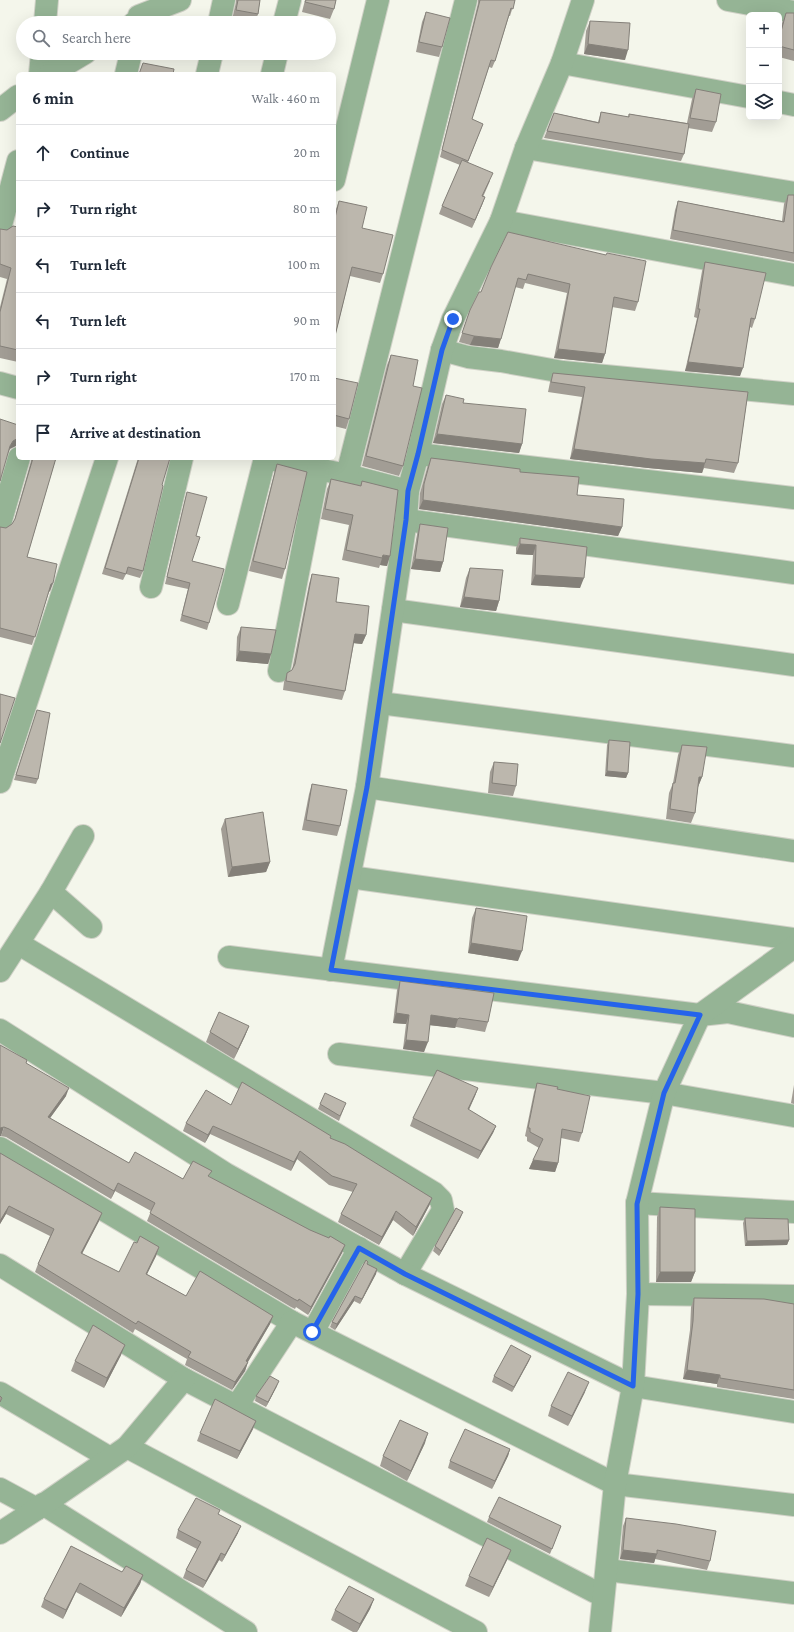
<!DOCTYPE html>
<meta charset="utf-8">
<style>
body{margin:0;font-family:"Crimson Pro",serif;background:#f2f2f3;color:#1f2937}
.controls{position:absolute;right:12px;top:12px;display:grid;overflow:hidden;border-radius:6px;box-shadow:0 4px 16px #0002}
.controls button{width:36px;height:36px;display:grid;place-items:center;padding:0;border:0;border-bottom:1px solid #e0e1e3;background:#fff;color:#1f2937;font:20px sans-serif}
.stop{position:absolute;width:12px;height:12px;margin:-9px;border:3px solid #2563eb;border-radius:50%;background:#fff}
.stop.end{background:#2563eb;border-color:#fff;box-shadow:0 1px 4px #0008}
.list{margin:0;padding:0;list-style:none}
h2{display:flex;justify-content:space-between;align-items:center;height:52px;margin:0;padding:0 16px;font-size:17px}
h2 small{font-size:13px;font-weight:400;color:#747a83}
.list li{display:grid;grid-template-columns:26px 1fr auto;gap:12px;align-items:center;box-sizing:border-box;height:56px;padding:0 16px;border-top:1px solid #e0e1e3}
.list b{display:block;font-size:15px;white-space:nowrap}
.list em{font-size:13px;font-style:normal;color:#747a83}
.icon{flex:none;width:22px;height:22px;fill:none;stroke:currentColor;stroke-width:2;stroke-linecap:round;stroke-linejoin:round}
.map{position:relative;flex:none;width:794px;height:1632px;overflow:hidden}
.search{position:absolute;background:#fff;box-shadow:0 4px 16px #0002;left:16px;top:16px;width:320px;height:44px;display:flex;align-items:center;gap:10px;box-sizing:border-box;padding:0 14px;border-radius:22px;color:#747a83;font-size:15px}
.panel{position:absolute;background:#fff;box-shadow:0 4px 16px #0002;left:16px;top:72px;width:320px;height:388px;border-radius:6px}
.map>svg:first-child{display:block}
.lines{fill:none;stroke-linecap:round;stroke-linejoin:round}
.street-casing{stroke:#d0d1c7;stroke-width:24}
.street{stroke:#95b495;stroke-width:22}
.wall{fill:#a29d95}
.shaded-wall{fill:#848079}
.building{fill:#bcb7ad;stroke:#848079}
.route{stroke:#2563eb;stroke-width:5}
</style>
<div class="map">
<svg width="794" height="1632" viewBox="0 0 794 1632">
<rect width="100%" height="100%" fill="#f4f6eb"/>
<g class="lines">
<defs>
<g id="street">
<polyline points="728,0 794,12"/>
<polyline points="45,23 47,0"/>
<polyline points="134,23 139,20 139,16 180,0"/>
<polyline points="219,23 224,0"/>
<polyline points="284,23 290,0"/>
<polyline points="562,63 749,97"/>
<polyline points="40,74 42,53"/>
<polyline points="50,74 85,53"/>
<polyline points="126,74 131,53"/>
<polyline points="207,74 212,53"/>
<polyline points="272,74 277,53"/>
<polyline points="779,102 794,105"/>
<polyline points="0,110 18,96"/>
<polyline points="526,148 794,193"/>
<polyline points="334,180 378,0"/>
<polyline points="501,221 794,275"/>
<polyline points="0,229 18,161"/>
<polyline points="442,350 468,357 501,361 563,372 794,394"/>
<polyline points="0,383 18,388"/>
<polyline points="418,454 794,498"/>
<polyline points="264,458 347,475 408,491"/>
<polyline points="347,475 466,0"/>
<polyline points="406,520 794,573"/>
<polyline points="0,524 19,458"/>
<polyline points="151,587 182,458"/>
<polyline points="228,604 265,458"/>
<polyline points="393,610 794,665"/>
<polyline points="279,671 318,470"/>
<polyline points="380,703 794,756"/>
<polyline points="0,782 107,458"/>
<polyline points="367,787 794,851"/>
<polyline points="350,877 794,939"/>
<polyline points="51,892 91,927"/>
<polyline points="19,944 434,1193 441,1200 443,1210 405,1274"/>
<polyline points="229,957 700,1015 728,1012 794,1026"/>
<polyline points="331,970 367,787 406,520 408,491 418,454 442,350 453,319 501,221 526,148 562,63 583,0"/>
<polyline points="0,971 51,892 83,836"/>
<polyline points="0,1030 226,1174 405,1274 633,1386 794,1412"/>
<polyline points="339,1054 664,1093 794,1116"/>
<polyline points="0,1148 292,1322 615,1484 794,1505"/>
<polyline points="637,1203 794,1212"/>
<polyline points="0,1265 184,1379 603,1596"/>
<polyline points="638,1294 794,1296"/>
<polyline points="313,1332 359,1248"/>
<polyline points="0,1393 110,1458"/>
<polyline points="236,1407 292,1322"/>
<polyline points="127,1447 476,1632"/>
<polyline points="0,1489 37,1509"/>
<polyline points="43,1504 246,1632"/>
<polyline points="0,1533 37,1509 127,1447 184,1379"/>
<polyline points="607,1570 794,1593"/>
<polyline points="600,1632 615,1484 633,1386 638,1294 637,1203 664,1093 700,1015 794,947"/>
</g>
</defs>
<!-- street casing -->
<use href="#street" class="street-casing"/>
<!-- street -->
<use href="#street" class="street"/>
</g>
<!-- wall -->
<g class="wall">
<polygon points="236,0 260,0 258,14 255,23 232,20 236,2"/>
<polygon points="305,0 336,0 334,9 330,19 302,12"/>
<polygon points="478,0 515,0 510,16 509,16 495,61 492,68 489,67 472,119 483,124 468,162 490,181 483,197 485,197 482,205 472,228 439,214 442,206 460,165 440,157 478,3"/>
<polygon points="426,12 442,47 439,57 416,52 422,22"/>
<polygon points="786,13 794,13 794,61 779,57 779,35 782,23"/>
<polygon points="590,21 625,60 584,54 586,31"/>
<polygon points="696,89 716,122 712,132 688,128 684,154 681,161 544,138 554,113 598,122 601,112 628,117 629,114 687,123 692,99"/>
<polygon points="788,195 794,195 794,262 670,239 675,210 678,201 782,221 784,204"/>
<polygon points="339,201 362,228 383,274 380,283 350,276 334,340 334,218 336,209"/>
<polygon points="18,227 18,362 0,358 0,307 7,279 0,277 0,229 7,230"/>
<polygon points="508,232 638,302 635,311 612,307 605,354 602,363 554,358 567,293 525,283 523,289 515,287 498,348 470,345 459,342 470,310 481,292"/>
<polygon points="705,262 755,319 752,328 750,327 740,376 685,371 697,318 694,317 702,271"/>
<polygon points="391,355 413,386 403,466 399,476 362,466 387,365"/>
<polygon points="553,373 748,392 738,463 734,473 704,468 702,473 648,468 570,459 582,397 548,392 550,382"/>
<polygon points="334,378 349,419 346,429 334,426"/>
<polygon points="446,395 463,403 522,444 519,453 433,443 442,404"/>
<polygon points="31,458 56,458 27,557 53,583 50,591 49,592 32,645 0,637 0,527 6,528 12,524 14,521 31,461"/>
<polygon points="138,458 170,458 162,485 143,571 140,578 126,574 123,580 102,574"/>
<polygon points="431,458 520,472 577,495 622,527 618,536 419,509 420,493 427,468"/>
<polygon points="277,464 285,569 282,579 249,571 274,474"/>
<polygon points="331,479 360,485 362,481 387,566 380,565 379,568 342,560 349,525 321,519 327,489"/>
<polygon points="187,492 196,536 192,561 209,623 207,630 180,621 188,589 165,584 185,499"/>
<polygon points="420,524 443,562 440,572 411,569 417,534"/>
<polygon points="520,538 587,547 580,588 531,585 533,555 516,554 516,548"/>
<polygon points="470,568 499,601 496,611 460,607 466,578"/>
<polygon points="312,574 366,635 362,644 354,643 345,691 342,700 283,690 284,682 287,673 292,670 309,584"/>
<polygon points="241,627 271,654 268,664 236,661 237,637"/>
<polygon points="37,710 38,779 36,784 14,780"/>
<polygon points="609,740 628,773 626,778 605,776 607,745"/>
<polygon points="682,745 702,777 698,787 695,813 691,823 666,819 669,793 673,783 678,755"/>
<polygon points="494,762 516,786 513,796 488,793 490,772"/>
<polygon points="312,784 340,826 337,836 302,830 309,794"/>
<polygon points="225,819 270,862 266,872 228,877 221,829"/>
<polygon points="476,908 518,961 468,953 472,918"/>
<polygon points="400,981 488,1022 485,1032 456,1027 455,1028 430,1025 424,1052 403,1049 406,1024 393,1023 397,990"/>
<polygon points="249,1026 245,1036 234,1059 206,1042 210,1032"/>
<polygon points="26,1063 66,1096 50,1118 129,1163 183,1179 209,1177 342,1253 308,1315 296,1307 295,1309 291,1307 147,1221 151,1211 115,1191 111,1199 6,1137 1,1136"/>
<polygon points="537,1083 557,1089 582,1133 579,1142 561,1138 558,1163 555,1172 529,1169 533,1160 539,1148 527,1141 527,1137 525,1136 534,1092"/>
<polygon points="794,1085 794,1104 791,1103"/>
<polygon points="478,1088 475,1096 469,1110 496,1126 493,1133 478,1159 410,1126 413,1118"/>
<polygon points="320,1104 344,1108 339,1121 318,1109"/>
<polygon points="231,1105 330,1138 432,1198 429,1206 413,1236 393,1220 379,1245 338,1222 341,1214 353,1192 329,1185 297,1159 291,1171 210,1134 205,1143 183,1131 186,1123"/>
<polygon points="0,1153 99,1221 82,1254 119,1272 137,1243 159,1247 156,1256 147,1274 186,1296 273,1316 270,1324 248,1362 245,1371 232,1390 185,1365 187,1359 135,1329 133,1333 35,1272 38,1264 50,1236 6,1214 0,1224"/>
<polygon points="660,1207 695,1272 691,1282 656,1282 657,1217"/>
<polygon points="461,1217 439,1256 433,1251 435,1246"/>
<polygon points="745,1218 789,1240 787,1245 745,1246 743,1223"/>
<polygon points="368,1262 367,1264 377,1269 376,1274 360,1304 354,1301 335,1330 330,1327 332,1322"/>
<polygon points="694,1298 794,1304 794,1399 717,1387 717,1384 683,1379 690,1330 691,1307"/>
<polygon points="121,1355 104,1388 71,1371 75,1361"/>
<polygon points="531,1356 529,1361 512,1392 492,1382 494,1376"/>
<polygon points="277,1386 266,1407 255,1401 256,1396"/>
<polygon points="585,1392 568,1426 548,1416 551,1406"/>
<polygon points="253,1429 237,1459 197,1441 200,1433"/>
<polygon points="425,1443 407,1481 380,1466 383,1456"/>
<polygon points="510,1449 508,1456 492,1489 448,1468 450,1461"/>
<polygon points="220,1510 218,1514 238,1533 222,1562 219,1560 203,1588 183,1578 186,1570 197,1549 176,1538 178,1530"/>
<polygon points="489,1517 561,1526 550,1554 487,1522"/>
<polygon points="626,1518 710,1561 707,1570 655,1559 654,1563 620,1559 623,1526"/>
<polygon points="71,1546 122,1572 143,1575 140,1584 121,1617 76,1592 63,1619 41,1607 44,1599"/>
<polygon points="511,1550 507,1560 489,1597 465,1586 469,1576"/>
<polygon points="374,1599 370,1609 357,1632 353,1632 331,1620 335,1610"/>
</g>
<!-- shaded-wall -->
<g class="shaded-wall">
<polygon points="588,44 628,50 625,60 584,54"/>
<polygon points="485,197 482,205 472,228 475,220"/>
<polygon points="474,336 501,339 498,348 470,345"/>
<polygon points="558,349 605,354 602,363 554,358"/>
<polygon points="688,362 743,368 740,376 685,371"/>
<polygon points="437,434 522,444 519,453 433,443"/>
<polygon points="18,438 18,446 16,446 10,449 7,455 10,446 13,441"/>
<polygon points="574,449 705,463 702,473 648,468 570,459"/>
<polygon points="423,500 622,527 618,536 419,509"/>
<polygon points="520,544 536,545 533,555 516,554"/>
<polygon points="383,555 390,556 387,566 380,565"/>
<polygon points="415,559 443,562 440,572 411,569"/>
<polygon points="535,575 584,578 580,588 531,585"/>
<polygon points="53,583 50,591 48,592 51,584"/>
<polygon points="464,597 499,601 496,611 460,607"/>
<polygon points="355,634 366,635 362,644 352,643"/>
<polygon points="239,651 271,654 268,664 236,661"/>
<polygon points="607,771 628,773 626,778 605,776"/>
<polygon points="699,777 702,777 698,787"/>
<polygon points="270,862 266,872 228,877 232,867"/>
<polygon points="471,943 522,951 518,961 468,953"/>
<polygon points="396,1013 409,1015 406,1024 393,1023"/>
<polygon points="431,1015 458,1019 455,1028 428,1025"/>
<polygon points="249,1026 245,1036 234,1059 238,1049"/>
<polygon points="406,1040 428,1042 424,1052 403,1049"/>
<polygon points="69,1088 66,1096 45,1125 48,1117"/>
<polygon points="478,1088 475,1096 465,1117 468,1109"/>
<polygon points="213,1126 210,1134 205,1143 208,1135"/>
<polygon points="496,1126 493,1133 478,1159 481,1151"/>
<polygon points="4,1127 1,1136 0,1136 0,1128"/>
<polygon points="300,1151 297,1159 291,1171 294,1162"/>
<polygon points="533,1160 558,1163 555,1172 529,1169"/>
<polygon points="118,1183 115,1191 111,1199 114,1191"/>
<polygon points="432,1198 429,1206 413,1236 416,1227"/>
<polygon points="9,1206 6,1214 0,1224 0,1221"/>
<polygon points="396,1211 393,1220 379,1245 382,1237"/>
<polygon points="463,1212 461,1217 439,1256 441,1251"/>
<polygon points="102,1213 99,1221 78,1261 81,1253"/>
<polygon points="789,1240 787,1245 745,1246 747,1241"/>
<polygon points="345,1245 342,1253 308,1315 311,1307"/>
<polygon points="159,1247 156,1256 143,1282 146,1274"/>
<polygon points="377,1269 376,1274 360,1304 362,1299"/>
<polygon points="660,1272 695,1272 691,1282 656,1282"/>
<polygon points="355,1296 354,1301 335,1330 337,1324"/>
<polygon points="273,1316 270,1324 243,1370 246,1361"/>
<polygon points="125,1345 121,1355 104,1388 107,1378"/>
<polygon points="531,1356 529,1361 512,1392 514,1387"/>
<polygon points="248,1362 245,1371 232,1390 235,1382"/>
<polygon points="687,1370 720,1375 717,1384 683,1379"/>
<polygon points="279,1381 277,1386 266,1407 268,1402"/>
<polygon points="589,1382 585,1392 568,1426 572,1416"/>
<polygon points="256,1421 253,1429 237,1459 240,1451"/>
<polygon points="428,1433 425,1443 407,1481 411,1471"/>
<polygon points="510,1449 508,1456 492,1489 495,1481"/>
<polygon points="241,1526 238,1533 222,1562 225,1555"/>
<polygon points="511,1550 507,1560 489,1597 493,1587"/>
<polygon points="623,1550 657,1554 654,1563 620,1559"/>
<polygon points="221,1553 219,1560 203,1588 206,1581"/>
<polygon points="143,1575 140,1584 121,1617 124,1608"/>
<polygon points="80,1583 76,1592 63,1619 66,1610"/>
<polygon points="374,1599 370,1609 357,1632 360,1624"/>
</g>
<!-- building -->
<g class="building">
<polygon points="238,0 260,0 258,14 236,10"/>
<polygon points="306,0 336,0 334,9 305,2"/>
<polygon points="480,0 515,0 513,9 511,8 495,61 491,60 472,119 483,124 468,161 442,150"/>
<polygon points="426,12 450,18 442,47 419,42"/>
<polygon points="786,13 794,13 794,50 779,46 779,39"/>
<polygon points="590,21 630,23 628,50 588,44"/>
<polygon points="143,63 174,69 173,74 139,74"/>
<polygon points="696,89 721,94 716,122 690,118"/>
<polygon points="601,112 629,117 629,114 689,124 684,154 547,131 554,113 599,123"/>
<polygon points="462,160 493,173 482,196 485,197 475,220 442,206"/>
<polygon points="788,195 794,195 794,253 673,230 678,201 784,222"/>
<polygon points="339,201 367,207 362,228 393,235 383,274 352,267 334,340 334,222"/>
<polygon points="13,226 18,227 18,350 0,346 0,312 11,268 0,264 0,229 7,230"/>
<polygon points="508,232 606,255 607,253 646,261 638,302 614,297 605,354 558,349 570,284 528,274 526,280 518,278 501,339 474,336 462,333 470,310 479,292 481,292 491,267"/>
<polygon points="705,262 766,273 755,319 751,318 743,368 688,362 700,309 698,309"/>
<polygon points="391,355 418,360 413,386 422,388 403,466 366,456"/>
<polygon points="553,373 748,392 738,463 706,459 705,463 651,459 574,449 585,387 551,382"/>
<polygon points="334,378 358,383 349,419 334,415"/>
<polygon points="446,395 464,399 463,403 526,409 522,444 437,434"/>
<polygon points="0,419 18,425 18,438 13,441 10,446 0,481"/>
<polygon points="33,458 56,458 27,557 57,564 53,583 51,584 35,637 0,628 0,527 6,528 12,524 15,519"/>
<polygon points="139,458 170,458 162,485 163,486 143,571 128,567 126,574 105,568"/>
<polygon points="431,458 520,469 520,472 579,477 577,495 624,499 622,527 423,500 424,484"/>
<polygon points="277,464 307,472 285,569 253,561"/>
<polygon points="331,479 361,486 362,481 398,490 390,556 383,555 382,558 346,550 353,515 325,509"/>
<polygon points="187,492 207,497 196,536 200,537 192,561 224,569 209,623 182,615 190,583 167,577"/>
<polygon points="420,524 448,528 443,562 415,559"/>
<polygon points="520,538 587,547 584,578 535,575 536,545 520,544"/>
<polygon points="470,568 503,570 499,601 464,597"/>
<polygon points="312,574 339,578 336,602 369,606 366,635 355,634 345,691 286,681 287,673 292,670 295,664"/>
<polygon points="241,627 276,630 271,654 239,651"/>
<polygon points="0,694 15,698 0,743"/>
<polygon points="37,710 50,713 38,779 16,775"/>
<polygon points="609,740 630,742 628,773 607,771"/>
<polygon points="682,745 707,747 702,777 699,777 695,813 670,809 673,783 675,783"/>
<polygon points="494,762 518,764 516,786 492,783"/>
<polygon points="312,784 347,790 340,826 306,820"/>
<polygon points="263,812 270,862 232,867 225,819"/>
<polygon points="476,908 527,916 522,951 471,943"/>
<polygon points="400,981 494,993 488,1022 459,1018 458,1019 431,1015 428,1042 406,1040 409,1015 396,1013"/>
<polygon points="219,1012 249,1026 238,1049 210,1032"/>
<polygon points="0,1045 27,1060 26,1063 69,1088 48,1117 129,1163 135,1152 183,1179 193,1161 212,1171 208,1176 310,1230 329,1238 330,1236 345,1245 311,1307 299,1299 298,1301 294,1299 150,1213 155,1203 118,1183 114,1191 9,1129 4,1127 0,1128"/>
<polygon points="437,1070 478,1088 468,1109 496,1126 481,1151 413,1118"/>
<polygon points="242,1082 331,1136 330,1138 345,1144 432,1198 416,1227 396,1211 382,1237 341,1214 357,1184 332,1176 300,1151 294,1162 213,1126 208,1135 186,1123 206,1090 231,1105"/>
<polygon points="537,1083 558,1087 557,1089 590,1096 582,1133 562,1129 558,1163 533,1160 543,1139 530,1132 530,1128 528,1128"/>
<polygon points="325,1093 346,1103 340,1116 320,1104"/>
<polygon points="0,1153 102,1213 81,1253 119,1272 134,1242 137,1243 140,1236 159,1247 146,1274 186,1296 200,1271 273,1316 246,1361 248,1362 235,1382 188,1357 191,1352 138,1321 136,1324 38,1264 54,1229 9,1206 0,1221"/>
<polygon points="660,1207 695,1209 695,1272 660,1272"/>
<polygon points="456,1208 463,1212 441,1251 435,1246"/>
<polygon points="745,1218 788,1219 789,1240 747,1241"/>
<polygon points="366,1260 368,1262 367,1264 377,1269 362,1299 355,1296 337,1324 332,1322"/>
<polygon points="694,1298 764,1299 794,1304 794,1390 720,1378 720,1375 687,1370 693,1321"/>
<polygon points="93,1325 125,1345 107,1378 75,1361"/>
<polygon points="511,1345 531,1356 514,1387 494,1376"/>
<polygon points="568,1372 589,1382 572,1416 551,1406"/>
<polygon points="270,1376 279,1381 268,1402 256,1396"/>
<polygon points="0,1396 2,1398 0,1402"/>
<polygon points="215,1399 256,1421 240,1451 200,1433"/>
<polygon points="400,1420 428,1433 411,1471 383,1456"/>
<polygon points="465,1429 510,1449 495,1481 450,1461"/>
<polygon points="499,1497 561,1526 552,1549 489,1517"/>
<polygon points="196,1498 220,1510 218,1514 241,1526 225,1555 221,1553 206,1581 186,1570 201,1542 178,1530"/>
<polygon points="626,1518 676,1524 716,1531 710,1561 657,1550 657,1554 623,1550"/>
<polygon points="487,1538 511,1550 493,1587 469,1576"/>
<polygon points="71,1546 122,1572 126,1566 143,1575 124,1608 80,1583 66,1610 44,1599"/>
<polygon points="349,1586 374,1599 360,1624 335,1610"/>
</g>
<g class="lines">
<!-- route -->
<polyline class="route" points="312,1332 359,1248 405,1274 633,1386 638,1294 637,1204 664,1093 700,1015 331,970 367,787 406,520 408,491 418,454 442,350 453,319"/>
</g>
</svg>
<div class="controls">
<button>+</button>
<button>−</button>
<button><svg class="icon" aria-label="layers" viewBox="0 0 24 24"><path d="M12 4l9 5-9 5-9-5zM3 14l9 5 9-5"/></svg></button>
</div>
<div class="stop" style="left:312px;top:1332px"></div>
<div class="stop end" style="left:453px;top:319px"></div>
<div class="search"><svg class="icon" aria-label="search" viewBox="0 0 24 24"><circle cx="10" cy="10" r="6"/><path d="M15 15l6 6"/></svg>Search here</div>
<section class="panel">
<h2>6 min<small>Walk · 460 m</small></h2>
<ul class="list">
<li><svg class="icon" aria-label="ahead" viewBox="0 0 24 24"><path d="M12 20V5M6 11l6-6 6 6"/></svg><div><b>Continue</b></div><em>20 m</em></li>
<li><svg class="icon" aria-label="right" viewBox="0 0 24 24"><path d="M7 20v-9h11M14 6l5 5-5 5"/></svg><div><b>Turn right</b></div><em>80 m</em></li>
<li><svg class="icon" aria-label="left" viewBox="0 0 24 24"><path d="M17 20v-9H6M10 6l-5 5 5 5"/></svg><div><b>Turn left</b></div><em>100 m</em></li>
<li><svg class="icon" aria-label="left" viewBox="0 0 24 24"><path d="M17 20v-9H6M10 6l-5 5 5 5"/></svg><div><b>Turn left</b></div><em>90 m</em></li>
<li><svg class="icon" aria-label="right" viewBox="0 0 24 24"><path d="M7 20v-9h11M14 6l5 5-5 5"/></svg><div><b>Turn right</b></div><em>170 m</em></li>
<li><svg class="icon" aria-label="arrive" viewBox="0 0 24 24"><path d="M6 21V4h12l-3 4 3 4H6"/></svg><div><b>Arrive at destination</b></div></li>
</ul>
</section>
</div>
